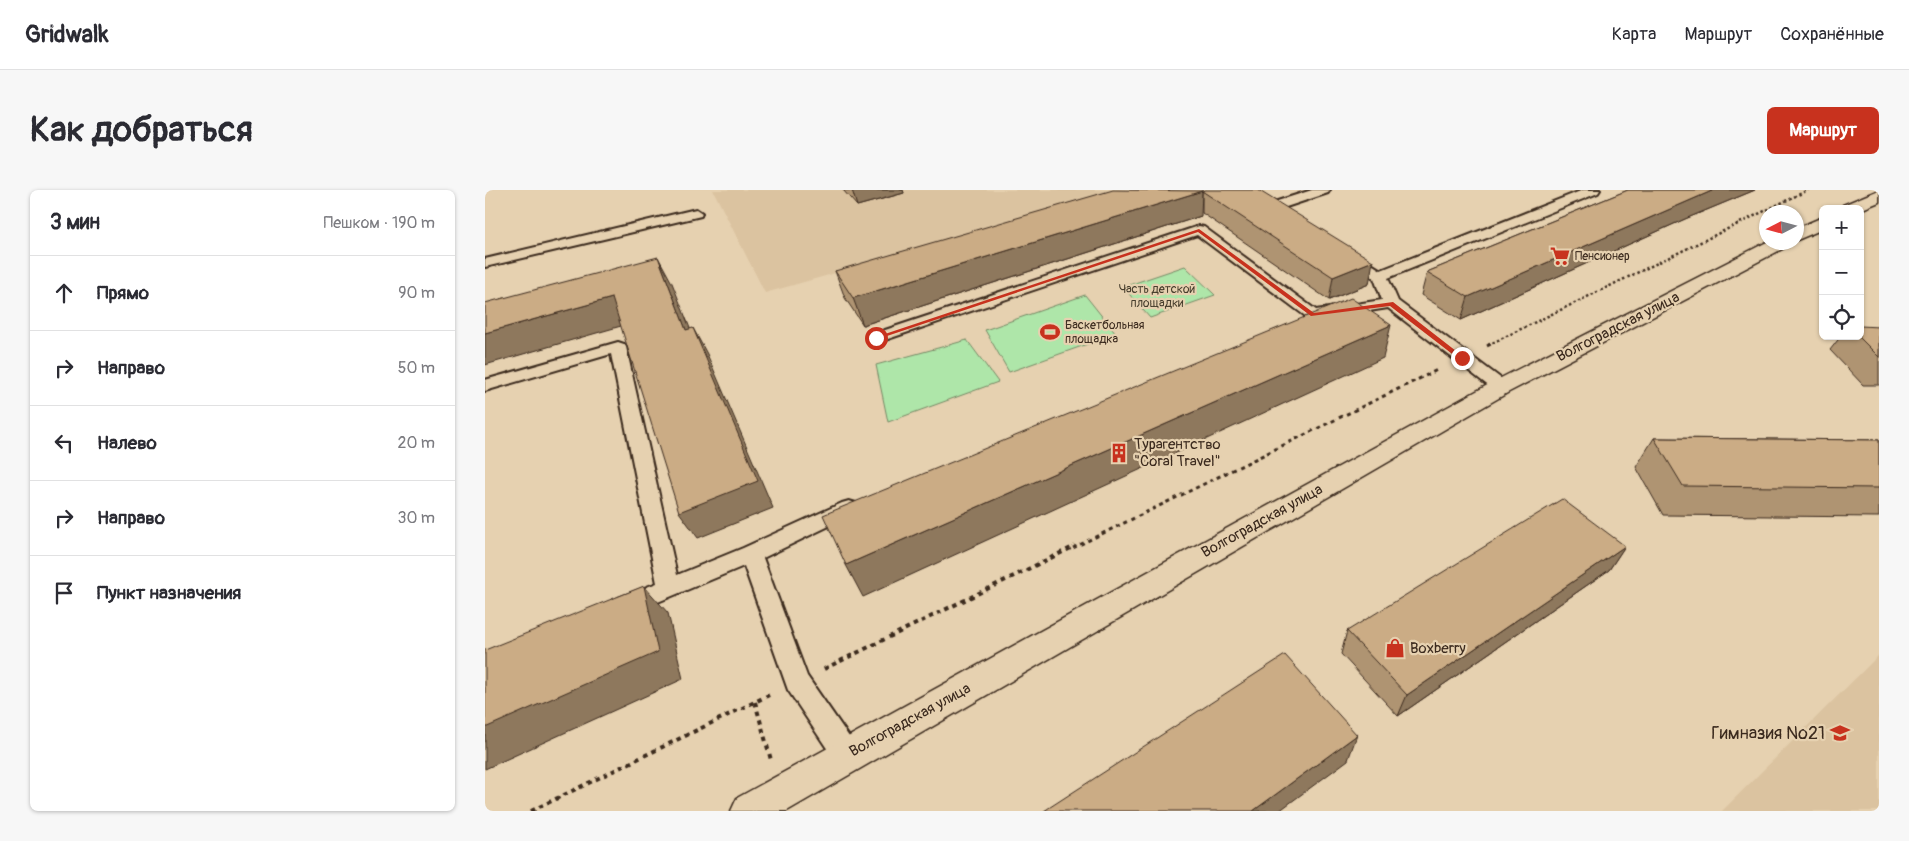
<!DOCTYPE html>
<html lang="ru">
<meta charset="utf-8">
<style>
body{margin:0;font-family:Pangolin,sans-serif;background:#f7f7f7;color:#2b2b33}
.controls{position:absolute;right:15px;top:15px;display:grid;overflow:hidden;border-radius:8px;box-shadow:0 1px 4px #0004}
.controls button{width:45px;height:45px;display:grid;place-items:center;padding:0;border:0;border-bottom:1px solid #e1e1e2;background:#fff;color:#2b2b33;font:25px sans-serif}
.compass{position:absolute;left:1274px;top:15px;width:45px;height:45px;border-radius:50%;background:#fff;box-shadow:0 1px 4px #0004;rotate:264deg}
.stop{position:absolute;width:15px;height:15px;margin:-11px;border:4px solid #c8321e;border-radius:50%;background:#fff}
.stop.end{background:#c8321e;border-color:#fff;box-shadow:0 1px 5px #0008}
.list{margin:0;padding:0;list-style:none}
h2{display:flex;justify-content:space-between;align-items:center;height:65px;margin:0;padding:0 20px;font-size:21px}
h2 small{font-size:16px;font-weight:400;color:#7c7c81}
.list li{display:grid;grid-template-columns:32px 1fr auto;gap:15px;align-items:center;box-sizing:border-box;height:75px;padding:0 20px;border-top:1px solid #e1e1e2}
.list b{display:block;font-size:19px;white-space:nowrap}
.list em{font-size:16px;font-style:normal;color:#7c7c81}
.icon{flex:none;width:28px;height:28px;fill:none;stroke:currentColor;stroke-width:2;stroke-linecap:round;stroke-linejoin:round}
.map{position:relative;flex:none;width:1394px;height:621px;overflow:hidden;border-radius:8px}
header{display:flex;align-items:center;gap:30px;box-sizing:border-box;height:70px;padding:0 25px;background:#fff;border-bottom:1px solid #e1e1e2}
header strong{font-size:24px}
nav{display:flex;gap:28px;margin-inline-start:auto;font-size:18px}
.intro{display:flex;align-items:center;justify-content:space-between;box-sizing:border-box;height:120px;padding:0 30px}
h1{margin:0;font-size:35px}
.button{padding:12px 22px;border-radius:8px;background:#c8321e;color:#fff;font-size:18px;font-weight:700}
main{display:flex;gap:30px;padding:0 30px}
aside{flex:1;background:#fff;border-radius:8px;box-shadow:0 1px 4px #0004}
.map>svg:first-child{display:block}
.built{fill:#dbc3a0}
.green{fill:#aee6a9;stroke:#748864}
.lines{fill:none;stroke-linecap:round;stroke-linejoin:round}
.service-casing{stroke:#3b2a1e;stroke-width:4}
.secondary-casing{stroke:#3b2a1e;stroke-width:3}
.path-far2{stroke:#3b2a1e;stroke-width:2.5;stroke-dasharray:2.5 2.5;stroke-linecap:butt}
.path-far1{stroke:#3b2a1e;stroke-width:3;stroke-dasharray:4 4;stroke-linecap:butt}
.path{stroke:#3b2a1e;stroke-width:4;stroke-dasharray:4.5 4.5;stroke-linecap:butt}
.service{fill:#e6d1b0;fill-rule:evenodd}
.secondary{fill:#e6d1b0;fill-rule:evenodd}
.wall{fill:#af9472;stroke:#3b2a1e}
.shaded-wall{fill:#8e785d;stroke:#3b2a1e}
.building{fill:#cbac85;stroke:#3b2a1e}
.route{fill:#c8321e}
.labels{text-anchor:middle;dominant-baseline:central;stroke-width:4.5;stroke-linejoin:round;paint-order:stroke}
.far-poi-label{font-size:12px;fill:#3b2a1e;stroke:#e6d1b0;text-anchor:start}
.far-park-label{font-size:12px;fill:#463d2c;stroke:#e6d1b0}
.street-label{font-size:15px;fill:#3b2a1e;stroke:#e6d1b0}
.poi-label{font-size:15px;fill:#3b2a1e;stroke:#e6d1b0;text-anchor:start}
.near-poi-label{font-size:18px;fill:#3b2a1e;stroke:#e6d1b0;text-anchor:end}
</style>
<header>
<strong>Gridwalk</strong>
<nav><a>Карта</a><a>Маршрут</a><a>Сохранённые</a></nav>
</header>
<div class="intro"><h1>Как добраться</h1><a class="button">Маршрут</a></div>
<main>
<aside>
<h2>3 мин<small>Пешком · 190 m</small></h2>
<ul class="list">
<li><svg class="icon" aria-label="ahead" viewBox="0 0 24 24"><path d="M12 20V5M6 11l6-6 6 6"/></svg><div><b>Прямо</b></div><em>90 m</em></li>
<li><svg class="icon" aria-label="right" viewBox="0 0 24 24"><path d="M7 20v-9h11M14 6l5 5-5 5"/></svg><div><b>Направо</b></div><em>50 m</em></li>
<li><svg class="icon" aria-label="left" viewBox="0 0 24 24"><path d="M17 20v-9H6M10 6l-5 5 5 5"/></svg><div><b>Налево</b></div><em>20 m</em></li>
<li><svg class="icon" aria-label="right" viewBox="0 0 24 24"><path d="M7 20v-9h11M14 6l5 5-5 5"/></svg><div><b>Направо</b></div><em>30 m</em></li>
<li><svg class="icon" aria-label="arrive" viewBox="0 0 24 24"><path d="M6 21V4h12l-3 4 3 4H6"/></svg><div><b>Пункт назначения</b></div></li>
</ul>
</aside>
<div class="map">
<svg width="1394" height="621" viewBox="0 0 1394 621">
<rect width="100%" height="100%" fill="#e6d1b0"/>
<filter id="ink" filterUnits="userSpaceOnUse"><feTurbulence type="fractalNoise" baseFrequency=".02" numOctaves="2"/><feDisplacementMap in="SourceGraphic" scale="10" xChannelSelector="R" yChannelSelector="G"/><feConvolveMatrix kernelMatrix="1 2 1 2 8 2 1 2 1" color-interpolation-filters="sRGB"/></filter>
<g filter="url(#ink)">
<!-- built -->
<g class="built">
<polygon points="228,0 645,0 280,103"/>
<polygon points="1394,465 1394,621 1237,621"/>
</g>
<!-- green -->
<g class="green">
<polygon points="700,76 730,105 665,128 638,97"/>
<polygon points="600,105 631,144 524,182 500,140"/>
<polygon points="482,150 513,192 403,232 391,175"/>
</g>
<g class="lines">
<defs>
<g id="service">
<polygon points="827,0 845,0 843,3 798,18 811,27 809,30 799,30 782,17 783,14"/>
<polygon points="1098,0 1115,0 1113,3 903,88 913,111 1022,193 1025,197 1022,201 1016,202 1010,201 903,118 828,130 823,128 712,45 397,151 385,151 383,148 385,145 714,36 719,37 831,120 897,110 889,88 859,69 857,66 859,63 869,63 896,80"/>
<polygon points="211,19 217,23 216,26 0,77 0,69"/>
<polygon points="133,152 139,154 141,157 192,385 258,358 357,313 364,311 371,313 374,318 371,323 278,368 322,486 371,557 375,566 371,575 362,579 353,575 303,500 259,376 149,422 141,424 133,422 130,415 133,408 172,393 126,164 0,201 0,190"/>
</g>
<g id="secondary">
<polygon points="1394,0 1394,12 1375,20 1375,19 1355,19 1358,15"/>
<polygon points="1338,27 1338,39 1312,50 1312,38"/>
<polygon points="1282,52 1305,52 1303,56 1024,202 302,621 246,621 252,608 1008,192"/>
</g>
</defs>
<!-- service casing -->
<use href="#service" class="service-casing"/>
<!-- secondary casing -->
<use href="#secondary" class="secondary-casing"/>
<!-- path-far2 -->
<polyline class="path-far2" points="1003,155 1323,0"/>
<!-- path-far1 -->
<g class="path-far1">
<polyline points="1002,156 1006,154"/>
<polyline points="588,358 952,180"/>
</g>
<!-- path -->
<g class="path">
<polyline points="339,479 590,356"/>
<polyline points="270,512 286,570"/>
<polyline points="46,621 284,505"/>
</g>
<!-- service -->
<use href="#service" class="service"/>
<!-- secondary -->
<use href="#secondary" class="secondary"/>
</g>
<!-- wall -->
<g class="wall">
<polygon points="358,0 418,0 419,3 372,16"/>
<polygon points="1143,0 1270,0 1200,29 976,130 936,105 942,82"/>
<polygon points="717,1 884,94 844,110 717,23"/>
<polygon points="716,26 378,135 360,108 350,81"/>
<polygon points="1394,137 1394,195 1378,195 1345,160 1356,146 1375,146"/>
<polygon points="1169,248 1394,250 1394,327 1178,325 1151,277"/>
<polygon points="1140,356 1124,380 913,526 856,464 862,441"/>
</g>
<!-- shaded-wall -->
<g class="shaded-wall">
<polygon points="367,0 418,0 419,3 372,16"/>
<polygon points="1229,0 1270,0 1200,29 976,130 983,107"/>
<polygon points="717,1 716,26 378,135 368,108"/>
<polygon points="173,67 187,93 216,166 201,140"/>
<polygon points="888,71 884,94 844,110 848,87"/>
<polygon points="127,108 143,134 0,175 0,143"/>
<polygon points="906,135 898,168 378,407 361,375"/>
<polygon points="208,138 222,164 288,318 213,348 194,322"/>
<polygon points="1140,356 1124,380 913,526 922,505"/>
<polygon points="159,396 183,423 198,489 0,579 0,538"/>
<polygon points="872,545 863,570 794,621 768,621"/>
</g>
<!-- building -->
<g class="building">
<polygon points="628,0 717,1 368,108 350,81"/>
<polygon points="720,0 773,0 888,71 848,87 717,1"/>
<polygon points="1143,0 1229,0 983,107 942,82"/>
<polygon points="173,67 201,140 208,138 273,291 194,322 127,108 0,143 0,113"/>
<polygon points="866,108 906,135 361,375 338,325"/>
<polygon points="1375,136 1394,137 1394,167 1373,146 1375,146"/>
<polygon points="1169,248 1394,250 1394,298 1198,296"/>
<polygon points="1077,309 1140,356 922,505 862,441"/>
<polygon points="159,396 173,462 0,538 0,460"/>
<polygon points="800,465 872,545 768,621 559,621"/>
</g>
</g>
<!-- route -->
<polygon class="route" points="714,39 829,123 908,112 980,168 975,170 905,116 826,126 713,42 393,149 388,148"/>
<!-- icons -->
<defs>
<symbol id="supermarket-bare" viewBox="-9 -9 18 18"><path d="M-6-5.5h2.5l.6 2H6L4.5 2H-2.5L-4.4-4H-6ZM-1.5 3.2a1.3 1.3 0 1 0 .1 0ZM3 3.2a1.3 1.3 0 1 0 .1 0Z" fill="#c8321e" stroke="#e6d1b0" stroke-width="2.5" paint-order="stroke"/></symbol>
<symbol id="stadium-bare" viewBox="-9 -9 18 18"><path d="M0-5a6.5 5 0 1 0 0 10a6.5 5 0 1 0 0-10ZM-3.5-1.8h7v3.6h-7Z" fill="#c8321e" stroke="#e6d1b0" stroke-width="2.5" paint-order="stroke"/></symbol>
<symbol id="building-bare" viewBox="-9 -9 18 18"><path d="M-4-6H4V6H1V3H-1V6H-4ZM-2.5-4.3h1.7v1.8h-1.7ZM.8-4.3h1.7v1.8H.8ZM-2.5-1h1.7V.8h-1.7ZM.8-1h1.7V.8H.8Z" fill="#c8321e" stroke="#e6d1b0" stroke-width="2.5" paint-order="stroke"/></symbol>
<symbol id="shop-bare" viewBox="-9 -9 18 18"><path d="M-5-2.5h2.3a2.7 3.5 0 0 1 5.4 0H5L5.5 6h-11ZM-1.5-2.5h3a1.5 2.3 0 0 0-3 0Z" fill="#c8321e" stroke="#e6d1b0" stroke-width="2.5" paint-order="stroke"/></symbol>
<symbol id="school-bare" viewBox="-9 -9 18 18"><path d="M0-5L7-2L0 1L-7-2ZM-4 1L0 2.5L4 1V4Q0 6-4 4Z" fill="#c8321e" stroke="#e6d1b0" stroke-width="2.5" paint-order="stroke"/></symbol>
</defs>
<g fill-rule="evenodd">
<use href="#supermarket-bare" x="1061" y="52" width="28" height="28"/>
<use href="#stadium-bare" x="551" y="128" width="28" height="28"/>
<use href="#building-bare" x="620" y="249" width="28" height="28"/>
<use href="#shop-bare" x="896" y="444" width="28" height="28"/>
<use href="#school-bare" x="1341" y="529" width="28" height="28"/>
</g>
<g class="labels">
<!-- far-poi labels -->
<g class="far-poi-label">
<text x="1090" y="66">Пенсионер</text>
<text x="580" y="135">Баскетбольная<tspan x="580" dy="14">площадка</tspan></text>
</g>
<!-- far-park labels -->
<g class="far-park-label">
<text x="672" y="99">Часть детской<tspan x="672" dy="14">площадки</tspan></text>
</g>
<!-- street labels -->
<g class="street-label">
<text transform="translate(1133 137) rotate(-27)">Волгоградская улица</text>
<text transform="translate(777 331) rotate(-29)">Волгоградская улица</text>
<text transform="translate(425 530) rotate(-29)">Волгоградская улица</text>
</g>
<!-- poi labels -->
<g class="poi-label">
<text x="649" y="254">Турагентство<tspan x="649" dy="17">"Coral Travel"</tspan></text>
<text x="925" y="458">Boxberry</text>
</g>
<!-- near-poi labels -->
<g class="near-poi-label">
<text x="1340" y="543">Гимназия №21</text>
</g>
</g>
</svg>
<div class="controls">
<button>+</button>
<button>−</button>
<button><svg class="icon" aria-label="locate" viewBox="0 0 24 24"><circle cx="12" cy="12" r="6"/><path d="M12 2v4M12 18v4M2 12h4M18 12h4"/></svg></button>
</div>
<svg class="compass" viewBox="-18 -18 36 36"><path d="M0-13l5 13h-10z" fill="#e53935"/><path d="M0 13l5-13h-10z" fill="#7c7c81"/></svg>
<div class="stop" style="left:391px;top:148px"></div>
<div class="stop end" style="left:977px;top:168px"></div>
</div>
</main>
